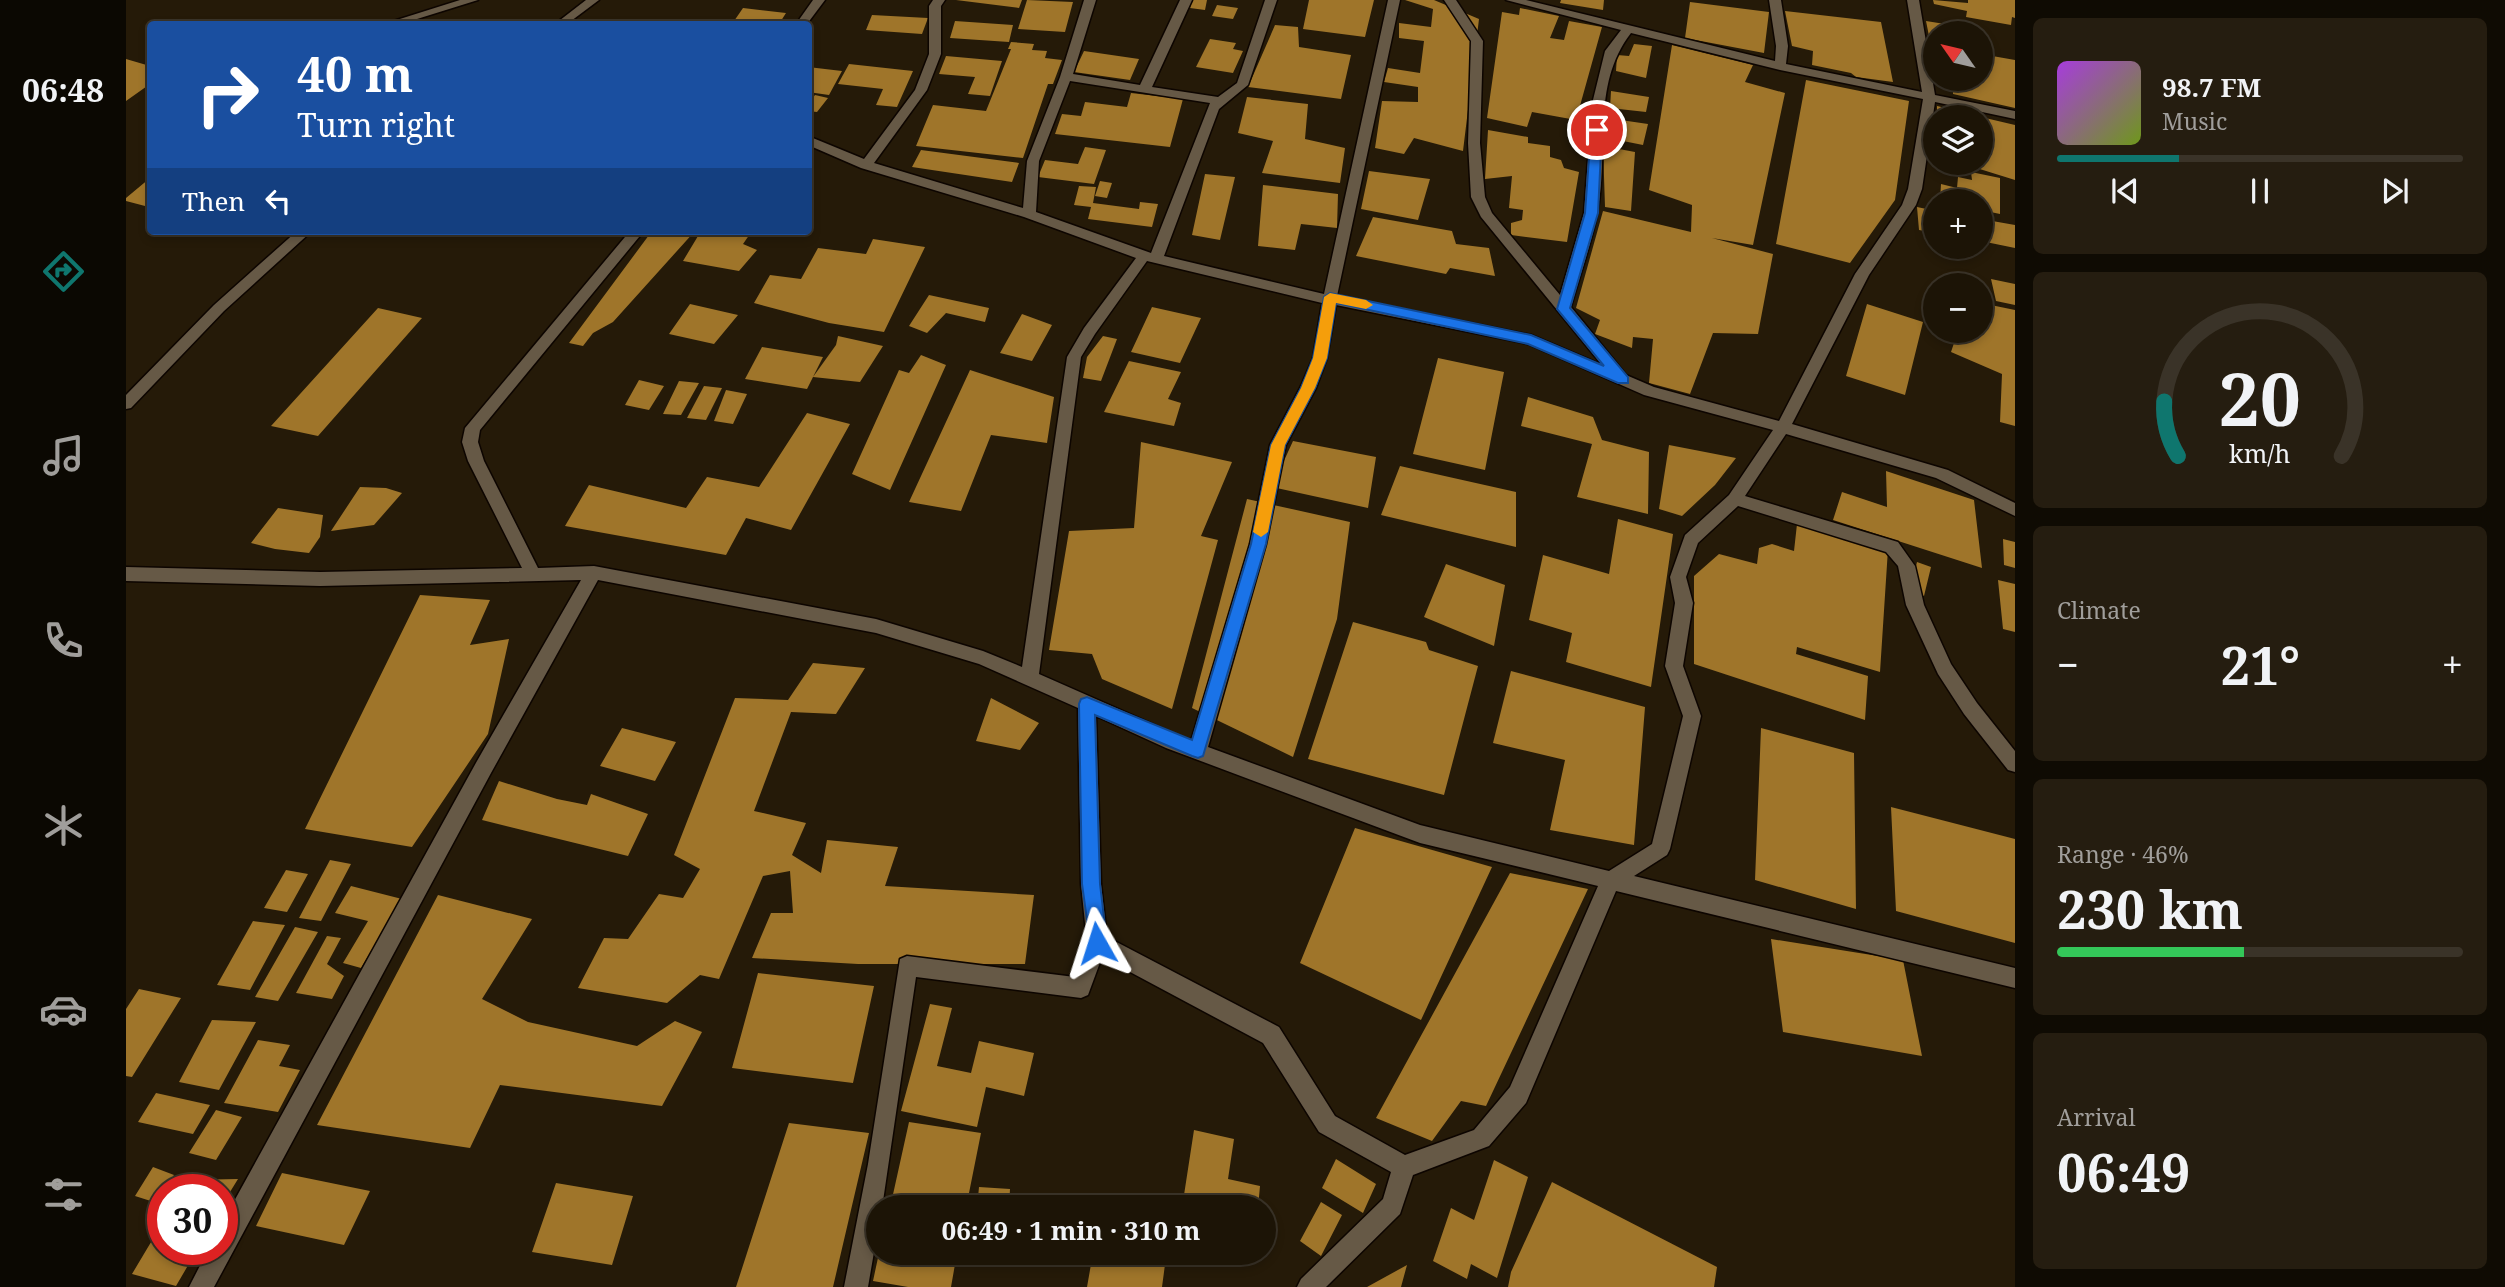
<!DOCTYPE html>
<html lang="en">
<head>
<meta charset="utf-8">
<style>
  body { margin:0; font-family:"Noto Serif",serif; background:#251d10; color:#f1f3f6; height:100vh; display:flex; flex-direction:column; font-size:26px; white-space:nowrap }
  * { box-sizing:border-box; margin:0 }
  p { font-size:23px; color:#a09e9b }
  .icon { flex:none; width:38px; height:38px; fill:none; stroke:currentColor; stroke-width:2; stroke-linecap:round; stroke-linejoin:round }
  .map { position:relative; flex:1; overflow:hidden }
  .sheet { display:flex; flex-direction:column; gap:18px; padding:18px; background:#0f0b03; width:490px }
  .sheet>* { flex:none }
  .hud { position:absolute; left:21px; top:21px; width:665px; height:214px; border-radius:7px; box-shadow:0 4px 10px #0003,0 0 0 2px #3a3328; background:#1a4fa0; color:#fff; overflow:hidden }
  .needle { width:46px; rotate:304deg }
  .controls { position:absolute; left:1797px; top:21px; display:grid; gap:14px }
  .controls a { display:grid; place-items:center; width:70px; height:70px; border-radius:50%; background:#1c1406; box-shadow:0 4px 10px #0003,0 0 0 2px #3a3328; font-size:35px }
  .speed { position:absolute; left:21px; top:1174px; display:flex; gap:14px; font-size:35px; font-weight:700; text-align:center }
  .speed>* { display:grid; place-content:center; width:91px; height:91px; border-radius:50%; background:#1c1406; box-shadow:0 4px 10px #0003,0 0 0 2px #3a3328; line-height:1 }
  .speed .limit { border:10px solid #d22; background:#fff; color:#111 }
  .pin { position:absolute; display:grid; place-items:center; width:60px; height:60px; color:#fff; margin:-30px; border:4px solid #fff; border-radius:50%; box-shadow:0 2px 7px #0007 }
  .me { position:absolute; width:77px; margin:-38px; rotate:354deg; stroke-linejoin:round; filter:drop-shadow(0 0 5px #0008) }
  .turn { display:flex; align-items:center; gap:24px; height:147px; padding:0 35px; font-size:32px }
  .turn .icon { width:91px; height:91px; stroke-width:2.5 }
  .turn b { display:block; font-size:49px; line-height:60px }
  .then { display:flex; align-items:center; height:66px; padding:0 35px; background:#0003; gap:14px; font-size:26px }
  .big { font-size:52px; font-weight:700; line-height:1.1 }
  .sheet .widget { flex:1; display:flex; flex-direction:column; justify-content:center; gap:10px; min-width:0; padding:0 24px; border-radius:10px; background:#251d10 }
  .sheet .dial { align-items:center; gap:0 }
  .dial svg { height:182px; overflow:visible; fill:none; stroke:#3a3328; stroke-width:7; stroke-linecap:round; text-anchor:middle }
  .dial text { fill:#f1f3f6; stroke:none }
  .song { display:flex; align-items:center; gap:21px }
  .cover { width:84px; height:84px; border-radius:10px; background:linear-gradient(135deg,hsl(280 70% 55%),hsl(80 70% 35%)) }
  .played { height:7px; border-radius:4px; background:linear-gradient(90deg,#0f766e 30%,#3a3328 30%) }
  .keys { display:flex; justify-content:space-around; direction:ltr }
  .heat { display:flex; justify-content:space-between; align-items:center; font-size:38px; direction:ltr }
  .charge { height:10px; border-radius:5px; background:linear-gradient(90deg,#34c759 46%,#3a3328 0) }
  .trip { position:absolute; left:740px; top:1195px; width:410px; height:70px; border-radius:35px; background:#1c1406; box-shadow:0 4px 10px #0003,0 0 0 2px #3a3328; font-weight:700; line-height:70px; text-align:center }
  main { display:flex; flex:1; min-height:0 }
  .menu { display:flex; flex-direction:column; width:126px; justify-content:space-around; align-items:center; background:#0b0802; color:#a09e9b }
  .menu .icon { width:49px; height:49px }
  .menu .current { color:#0f766e }
  .menu b { font-size:32px; color:#f1f3f6 }
  .map>svg:first-child { display:block }
  .building { fill:#9f752a }
  .lines { fill:none; stroke-linecap:round; stroke-linejoin:round }
  .minor-casing { stroke:#0d0500; stroke-width:3 }
  .minor { fill:#665946; fill-rule:evenodd }
  .route { fill:#1a73e8; stroke:#114b97; stroke-width:2 }
  .slow { fill:#f59e0b }
</style>
</head>
<body>
<main>
<nav class="menu">
<b>06:48</b>
<svg class="icon current" aria-label="directions" viewBox="0 0 24 24"><path d="M12 3l9 9-9 9-9-9zM9 14v-3h6M13 9l2 2-2 2"/></svg>
<svg class="icon" aria-label="music" viewBox="0 0 24 24"><path d="M9 18V5l10-2v13"/><circle cx="6" cy="18" r="3"/><circle cx="16" cy="16" r="3"/></svg>
<svg class="icon" aria-label="phone" viewBox="0 0 24 24"><path d="M5 4h4l2 5-3 2q2 4 5 5l2-3 5 2v4C11 20 4 13 5 4z"/></svg>
<svg class="icon" aria-label="climate" viewBox="0 0 24 24"><path d="M12 3v18M4 7l16 10M4 17L20 7"/></svg>
<svg class="icon" aria-label="car" viewBox="0 0 24 24"><path d="M5 17H2v-5l4-1 3-4h7l3 4 3 1v5h-3M9 17h6M6 11h13"/><circle cx="7" cy="17" r="2"/><circle cx="17" cy="17" r="2"/></svg>
<svg class="icon" aria-label="filters" viewBox="0 0 24 24"><path d="M4 7h16M4 17h16"/><circle cx="9" cy="7" r="2"/><circle cx="15" cy="17" r="2"/></svg>
</nav>
<div class="map">
<svg width="1889" height="1287" viewBox="0 0 1889 1287">
  <rect width="100%" height="100%" fill="#251a08"/>
  <!-- building -->
  <path class="building" d="M830,0h66l-3,8z
    M901,0l46,2 -8,30 -47,-3z
    M1066,0h15l-2,10 -15,-2z
    M1183,0h65l-9,37 -62,-8z
    M1279,0h29l45,19 -16,132 -49,-13 -10,16 -29,-6 7,-47 36,1v-15l-34,-5 4,-14 32,5 4,-32 -25,-3v-15l32,4 2,-18z
    M1435,0h43l-1,10 -43,-7z
    M1807,0l35,3v-3h47v18l-3,-1 -1,8 -45,-8 1,-6 -33,-7z
    M1564,2l79,10 -5,41 -79,-15z
    M1091,5l21,3 -5,11 -21,-3z
    M617,8l43,5 -7,11h-47z
    M1394,8l39,8 -9,22 14,2 5,-19 33,6 -26,93 -44,-8 -5,15 -40,-9 15,-106 17,3z
    M1659,11l96,11 12,60 -37,-5 -5,-4 -39,-8 1,-14 -21,-5z
    M746,15l56,3 -6,16 -56,-4z
    M829,21l58,4 -4,17 -59,-4z
    M1800,21l44,7 -1,5h-33v4l-7,-1z
    M1149,25l23,2 1,20 52,8 -10,44 -93,-12z
    M1084,39l26,4 -3,6 10,2 -10,22 -37,-6z
    M885,42l23,2 -2,6 15,1 -2,7 17,2 -9,24h-5l-25,74 -107,-12 17,-41 53,6 25,-62h-3z
    M1508,44l18,2 -6,32 -30,-7 1,-16 12,1z
    M1546,45l81,20 -8,17 40,11 -32,152 -41,-7 61,16 -15,80 -45,-1 -23,61 -41,-11 4,-44 -20,-2 -1,11 -37,-14 5,-14 -24,-12 27,-97 88,21 1,-27 -43,-15z
    M958,51l55,8 -9,21 -56,-8z
    M1855,54l34,6v48l-62,-14v-15h28z
    M820,56l56,5 -12,35 -22,-2 7,-17 -36,-3z
    M0,59l24,7v18l-24,17z
    M723,64l64,7 -16,36 -21,-2 7,-16 -45,-5z
    M682,67l34,4 -13,24 -21,-3z
    M1680,80l103,21 -14,99 -45,63 -74,-19z
    M1485,91l38,6 -3,15 -36,-4z
    M1005,93l52,6 -13,48 -115,-13 7,-20 19,2 4,-14 42,5z
    M689,95l13,3 -11,14 -9,-1v-7z
    M1121,97l61,7 -3,35 40,9 -5,35 -78,-10 11,-32 -35,-8z
    M1811,106l42,10v1h-42z
    M1855,117l34,8v55l-45,-14 -14,5 -20,-4v-4h45z
    M1481,118l41,6 -5,21 -35,-7z
    M1362,130l40,7v6l22,3v11l11,3 3,8 15,4 -12,70 -56,-7v-12l11,-3 1,-10 -14,-2 3,-32 -27,3z
    M1477,146l32,6 -4,59 -26,-4z
    M959,147l21,3 -12,34 -56,-7 7,-17 33,4z
    M795,150l98,13 -7,19 -100,-15z
    M1243,171l61,8 -12,41 -57,-11z
    M1845,172l29,6v36l-19,-4v-9h-41l1,-17 16,4 1,-11 14,3z
    M1079,174l30,3 -15,63 -28,-5z
    M24,178v23l-5,5 -19,-5v-3z
    M974,181l12,2 -5,15 -12,-2z
    M1137,185l75,9 -1,34 -36,-4 -6,26 -37,-4z
    M953,186l17,1 -3,16 46,6 1,-7 18,2 -6,23 -64,-8 3,-12 -17,-2z
    M1791,207l19,4v22l-17,-3z
    M1247,217l79,14 4,13 33,4 6,28 -45,-8 -4,6 -90,-18z
    M1855,219l34,6v23l-34,-7z
    M526,231h43l-82,91 -20,11 -10,13 -14,-3z
    M575,231h51l-9,13 14,6 -18,21 -56,-10z
    M747,239l52,8 -41,85 -55,-9 -75,-20 16,-28 31,4 17,-31 48,6z
    M1865,279l24,5v21l-19,-4z
    M803,295l60,13 -4,14 -39,-9 -19,20 -18,-7z
    M1855,303l34,7v116l-15,-4 2,-48 -51,-22 7,-21h23z
    M564,304l48,11 -24,29 -45,-10z
    M1741,304l56,18 -18,73 -59,-19z
    M1026,307l49,11 -21,45 -49,-11z
    M252,308l44,10 -104,118 -47,-10z
    M896,314l30,11 -20,36 -32,-8z
    M712,336l45,10 -23,36 -47,-5 -6,12 -62,-10 17,-32 61,10 -10,20 23,-32z
    M977,336l14,3 -16,42 -18,-3 4,-21z
    M795,355l25,10 -56,125 -38,-16 47,-104 10,3z
    M1312,358l66,14 -19,98 -72,-16z
    M1003,361l52,11 -13,27 13,4 -7,23 -70,-14z
    M844,370l84,27 -7,46 -56,-8 -30,76 -52,-9z
    M513,380l25,6 -15,24 -24,-5z
    M553,381l20,2 -18,32 -18,-1z
    M578,386l18,2 -16,32 -19,-2z
    M600,390l21,4 -14,30 -19,-3z
    M1402,397l65,20 9,23 47,12 -1,62 -71,-17 15,-53 -71,-18z
    M681,413l43,11 -59,106 -45,-12 -20,37 -161,-29 24,-41 97,23 21,-31 52,10z
    M1167,441l83,16 -8,51 -96,-21z
    M1015,442l91,20 -31,74 17,4 -46,169 -70,-30 -10,-25 -43,-4 20,-119 65,-3z
    M1543,445l67,13 -21,27 -33,31 -23,-7z
    M1274,466l116,26v55l-135,-32z
    M1760,471l88,29 8,68 -149,-48 9,-28 45,15z
    M234,487l26,1 16,5 -28,32 -43,6z
    M1121,499l103,23 -13,97 -44,138 -101,-49z
    M152,508l45,7 -3,22 -11,16 -34,-4 -24,-6z
    M1492,519l55,15 -22,153 -85,-25 6,-29 -43,-13 14,-65 66,19z
    M1671,524l91,25 -8,123 -83,-25 -1,7 72,22 -3,44 -171,-56v-88l25,-22 38,10 2,-16 13,-4 22,7z
    M1877,539l12,3v26l-11,-3z
    M1791,562l14,5 -7,29 -14,-5z
    M1320,564l59,21 -11,61 -70,-29z
    M1872,580l17,4v48l-12,-3z
    M294,595l70,5 -20,45 39,-6 -21,95 -76,113 -107,-18z
    M1227,622l73,20 3,8 49,16 -34,129 -136,-36z
    M687,663l52,5 -29,46 -45,-2 -37,99 52,12 -14,32 29,18 6,-33 71,7 -13,39 149,9 -9,69h-167l-106,-6 19,-45h22l-3,-42 -27,5 -44,103 -19,-4 -33,28 -89,-15 26,-50 24,1 31,-45 24,4 17,-29 -26,-14 61,-157 53,2z
    M1385,671l134,36 -11,138 -84,-15 15,-70 -72,-17z
    M865,698l48,25 -19,27 -44,-9z
    M496,728l54,14 -21,39 -55,-15z
    M1635,728l93,25 2,156 -101,-29z
    M373,781l58,18 30,6 4,-11 57,20 -20,42 -146,-36z
    M1765,807l124,32v104l-119,-32z
    M1229,828l137,39 -71,153 -121,-57z
    M204,860l21,4 -30,57 -22,-3z
    M160,870l22,4 -21,38 -23,-4z
    M1384,873l78,16 -102,217 -25,-5 -29,40 -56,-23z
    M225,886l51,13 -41,69 -18,-5 25,-42 -33,-8z
    M312,895l94,24 -50,80 46,23 109,24 38,-25 27,11 -40,74 -162,-21 -30,63 -153,-23z
    M127,921l32,4 -35,65 -33,-5z
    M169,927l23,5 -40,69 -23,-4z
    M201,936l14,2 -14,26 17,12 -12,23 -36,-6z
    M1645,939l132,21 19,96 -139,-24z
    M632,973l116,13 -21,97 -121,-15z
    M13,989l42,9 -49,79 -6,-1v-67z
    M804,1004l22,4 -15,58 34,7 8,-32 55,12 -10,43 -38,-9 -9,40 -76,-16z
    M86,1020l44,2 -37,68 -40,-8z
    M132,1040l32,5 -11,21 21,4 -22,42 -54,-9z
    M30,1093l54,12 -17,29 -55,-12z
    M90,1110l26,7 -26,43 -27,-7z
    M783,1122l72,11 -15,75h-76z
    M663,1123l80,10 -36,154h-97z
    M1068,1130l40,9 -6,40 32,7 -2,22h-76z
    M1210,1159l40,25 -13,29 -41,-25z
    M1368,1160l34,17 -31,101 -26,-14 -4,15 -34,-18 18,-53 23,12z
    M27,1167l21,8 -17,28 -22,-7z
    M156,1173l88,18 -26,54 -88,-19z
    M112,1179l-16,26v-15h-40l6,-10z
    M1426,1182l165,85 -3,20h-206l3,-15z
    M430,1183l77,13 -21,69 -80,-13z
    M853,1187l31,2 -1,19h-32z
    M1195,1202l21,13 -21,41 -21,-15z
    M37,1222v28h34l-21,36 -44,-12z
    M753,1253h78l-6,34h-43l-35,-6z
    M967,1253h48l25,4 -4,30h-75z
    M1281,1265l-6,22h-34z"/>
  <g class="lines">
    <!-- minor casing -->
    <g class="minor-casing">
      <path id="minor" d="M334,0h18l-77,24h-17z
        M460,0h13l-32,24h-12z
        M687,0h12l-18,24h-11z
        M807,0h12l-4,6v48l-14,36 -53,73 149,45 4,-47 33,-84 24,-77h12l-23,74 67,11 40,-85h12l-40,87 66,10 19,-14 28,-83h12l-29,85 -29,24 -55,147 160,38 64,-294h12l-63,296 194,39 71,30 -121,-148 -10,-20 -3,-54 3,-102 -27,-41h12l27,41 -3,102 5,54 7,16 68,82 24,-82 8,-109 13,-53 16,-21 -115,-30h20l249,61 1,-15 -7,-46h12l7,46 -2,18 136,28 -15,-92h12l16,95 80,16v8l-80,-17 -13,87 -6,16 -47,70 -77,149 156,46 67,33v13l-79,-38 -150,-44 -41,62 153,46 17,24 9,39 27,59 26,39 38,48v21l-7,-2 -44,-56 -26,-40 -32,-69 -8,-39 -12,-14 -148,-46 -40,37 -12,34 7,26 -10,63 18,50 -31,133 -3,6 -33,21 381,92v20l-399,-97 -90,212 -37,43 -76,29 -13,39 -74,73h-29l4,-8 82,-80 8,-27 -72,-40 -56,-89 -161,-86 -14,38 -7,3 -165,-21 -34,231h-4v21l-10,58h-24l24,-123 32,-205 7,-3 168,21 12,-34 -6,-59 -3,-176 -99,-44 -103,-31 -278,-53 -107,193 -277,514h-25l19,-37h14v-27l255,-462 104,-181 -261,6 -194,-5v-14l194,5 202,-4 -54,-107 -6,-19 3,-14 165,-197h14l-164,199 -2,12 6,19 54,107 56,-2 282,53 107,32 39,16 45,-310 17,-29 52,-70 -112,-41 -163,-49 -53,-23v-9l56,23 51,-69 14,-36v-48zM1505,33l149,37 143,29 -15,90 -6,16 -47,69 -76,147 -125,-34 -28,-12 -55,-68c8,-30 20,-61 26,-93 13,-61 -7,-128 34,-181zM944,81l140,22 -59,150 -115,-41 3,-51zM1021,261l175,42 -9,55 -13,30 -30,57 -20,99 -59,197 -152,-67 42,-317 14,-23zM1210,305l192,39 116,51 129,35 -44,65 -44,40 -15,42 5,26 -10,63 18,50 -31,128 -43,27 -189,-46 -212,-78 58,-203 20,-99 30,-57 11,-30zM970,716l70,32 254,95 178,43 -88,201 -36,43 -69,25 -70,-39 -56,-89 -172,-90 -6,-53z
        M171,231h15l-88,80 -93,97 -5,1v-14l88,-90z"/>
    </g>
    <!-- minor -->
    <use href="#minor" class="minor"/>
  </g>
  <!-- route -->
  <path class="route" d="M1471,126l5,4 -4,83 -28,95 58,69v6h-10l-90,-39 -192,-41 -9,55 -12,30 -30,57 -19,99 -63,212 -5,2 -6,-2 -97,-41 5,169 7,59 -3,6 -7,2 -6,-2 -9,-65 -3,-180 2,-5 6,-2 105,43 59,-196 20,-99 30,-57 12,-30 11,-61 6,-4 201,42 73,31 -47,-57 28,-96 6,-83z"/>
  <!-- slow -->
  <path class="slow" d="M1204,293l36,7 7,5 -7,4 -30,-6 -9,55 -12,30 -30,57 -17,87 -7,5 -8,-5 18,-87 30,-57 12,-30 11,-61z"/>
</svg>
<div class="controls">
<a><svg class="needle" viewBox="-14 -14 28 28"><path d="M0-13l5 13h-10z" fill="#e53935"/><path d="M0 13l5-13h-10z" fill="#a09e9b"/></svg></a>
<a><svg class="icon" aria-label="layers" viewBox="0 0 24 24"><path d="M12 4l9 5-9 5-9-5zM3 14l9 5 9-5"/></svg></a>
<a>+</a>
<a>−</a>
</div>
<div class="speed"><div class="limit">30</div></div>
<div class="pin" style="left:1471px;top:130px;background:#d93025"><svg class="icon" aria-label="arrive" viewBox="0 0 24 24"><path d="M6 21V4h12l-3 4 3 4H6"/></svg></div>
<svg class="me" style="left:971px;top:943px" viewBox="-20 -20 40 40"><path d="M0-17L14 15 0 8-14 15z" fill="#1a73e8" stroke="#fff" stroke-width="4"/></svg>
<div class="trip">06:49 · 1 min · 310 m</div>
<div class="hud">
<div class="turn"><svg class="icon" aria-label="right" viewBox="0 0 24 24"><path d="M7 20v-9h11M14 6l5 5-5 5"/></svg><div><b>40 m</b>Turn right</div></div>
<div class="then">Then<svg class="icon" aria-label="left" viewBox="0 0 24 24"><path d="M17 20v-9H6M10 6l-5 5 5 5"/></svg></div>
</div>
</div>
<section class="sheet">
<div class="widget">
<div class="song"><i class="cover"></i><div><b>98.7 FM</b><p>Music</p></div></div>
<div class="played"></div>
<div class="keys"><svg class="icon" aria-label="previous" viewBox="0 0 24 24"><path d="M18 5L8 12l10 7zM5 5v14"/></svg><svg class="icon" aria-label="pause" viewBox="0 0 24 24"><path d="M8 5v14M16 5v14"/></svg><svg class="icon" aria-label="next" viewBox="0 0 24 24"><path d="M6 5l10 7-10 7zM19 5v14"/></svg></div>
</div>
<div class="widget dial"><svg viewBox="0 0 100 80">
<path d="M14 69A42 42 0 1 1 86 69"/>
<path d="M14 69A42 42 0 0 1 8 45" stroke="#0f766e"/>
<text x="50" y="56" font-size="32" font-weight="700">20</text>
<text x="50" y="72" font-size="11">km/h</text>
</svg></div>
<div class="widget"><p>Climate</p>
<div class="heat"><a>−</a><b class="big">21°</b><a>+</a></div>
</div>
<div class="widget"><p>Range · 46%</p><b class="big">230 km</b><div class="charge"></div></div>
<div class="widget"><p>Arrival</p><b class="big">06:49</b></div>
</section>
</main>
</body>
</html>
